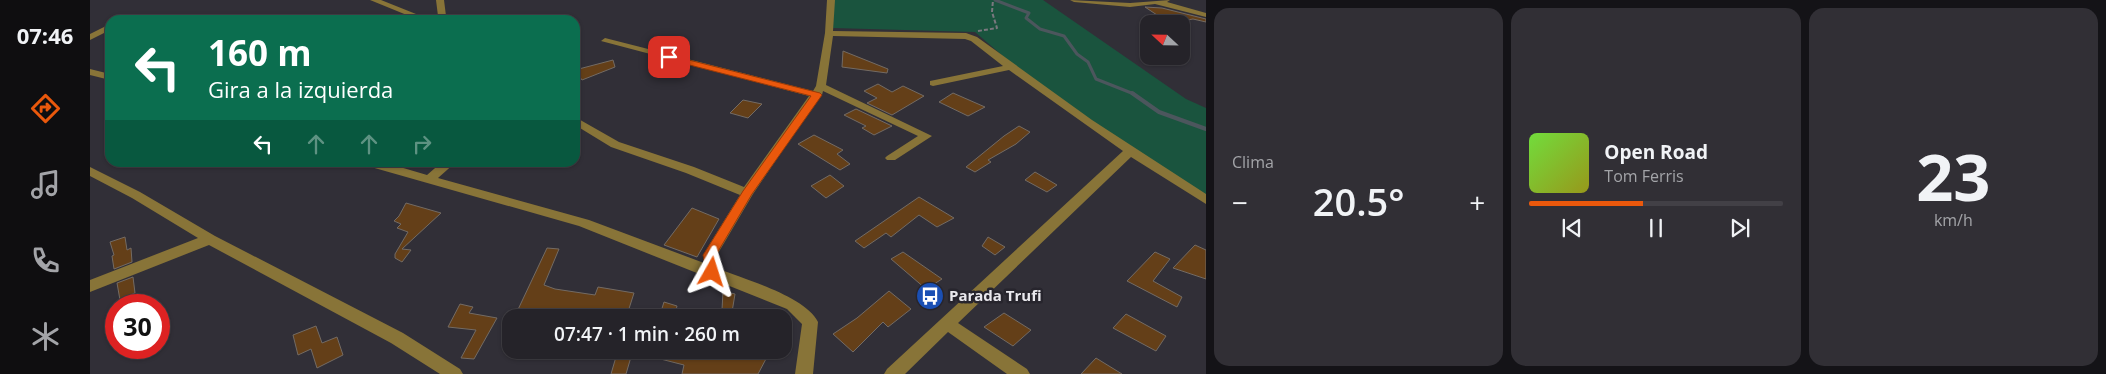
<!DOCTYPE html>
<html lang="es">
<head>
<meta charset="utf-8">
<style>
  body { margin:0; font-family:"Open Sans",sans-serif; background:#312f35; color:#f1f3f6; height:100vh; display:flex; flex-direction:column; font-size:19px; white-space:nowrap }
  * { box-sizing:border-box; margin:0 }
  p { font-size:16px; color:#a3a4a8 }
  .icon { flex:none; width:28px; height:28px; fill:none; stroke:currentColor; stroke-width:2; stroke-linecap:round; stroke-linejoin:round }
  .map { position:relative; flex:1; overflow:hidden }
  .details { display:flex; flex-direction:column; gap:8px; padding:8px; background:#141317; width:900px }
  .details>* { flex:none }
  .top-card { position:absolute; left:15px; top:15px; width:475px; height:152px; border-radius:15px; box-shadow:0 1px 4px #0004,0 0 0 1px #424046; background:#0b6e4f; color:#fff; overflow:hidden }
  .needle { width:32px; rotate:292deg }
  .controls { position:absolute; left:1050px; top:15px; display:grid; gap:10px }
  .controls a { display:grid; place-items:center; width:50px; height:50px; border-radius:10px; background:#252329; box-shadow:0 1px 4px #0004,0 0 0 1px #424046; font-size:25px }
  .speed { position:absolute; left:15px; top:294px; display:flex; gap:10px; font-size:25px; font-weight:700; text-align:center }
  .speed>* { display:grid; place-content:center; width:65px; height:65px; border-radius:50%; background:#252329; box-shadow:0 1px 4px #0004,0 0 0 1px #424046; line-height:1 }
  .speed .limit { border:8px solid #d22; background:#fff; color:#111 }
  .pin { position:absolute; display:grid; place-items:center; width:42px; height:42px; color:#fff; margin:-21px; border-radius:10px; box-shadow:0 2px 8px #0006 }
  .me { position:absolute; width:55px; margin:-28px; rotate:6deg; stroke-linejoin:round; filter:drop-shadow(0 0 4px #0008) }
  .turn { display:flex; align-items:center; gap:18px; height:105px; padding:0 20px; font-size:22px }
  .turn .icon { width:65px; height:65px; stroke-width:2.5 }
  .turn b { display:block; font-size:35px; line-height:42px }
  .lanes { display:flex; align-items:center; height:48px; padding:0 20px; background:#0003; justify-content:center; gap:25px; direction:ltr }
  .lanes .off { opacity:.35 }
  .big { font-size:38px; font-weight:600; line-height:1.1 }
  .details .card { flex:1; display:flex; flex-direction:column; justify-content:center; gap:8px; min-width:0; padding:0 18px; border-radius:15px; background:#312f35 }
  .details .dial { align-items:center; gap:0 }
  .dial b { font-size:65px; line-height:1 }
  .song { display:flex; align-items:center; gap:15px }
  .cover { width:60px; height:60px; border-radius:8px; background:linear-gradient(135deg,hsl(100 70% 55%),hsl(60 70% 35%)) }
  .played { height:5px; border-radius:2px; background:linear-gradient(90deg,#ea580c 45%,#424046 45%) }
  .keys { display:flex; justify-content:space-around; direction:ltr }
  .heat { display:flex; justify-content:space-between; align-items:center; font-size:28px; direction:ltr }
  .details .tiles { flex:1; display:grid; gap:8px; grid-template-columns:repeat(3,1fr) }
  .trip { position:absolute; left:412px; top:309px; width:290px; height:50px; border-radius:15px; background:#252329; box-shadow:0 1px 4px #0004,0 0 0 1px #424046; font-weight:600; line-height:50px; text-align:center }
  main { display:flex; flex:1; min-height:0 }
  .tab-bar { display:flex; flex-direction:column; width:90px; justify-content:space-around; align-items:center; background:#0f0e10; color:#a3a4a8 }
  .tab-bar .icon { width:35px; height:35px }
  .tab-bar .current { color:#ea580c }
  .tab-bar b { font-size:22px; color:#f1f3f6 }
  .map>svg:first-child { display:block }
  .green { fill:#1a543e }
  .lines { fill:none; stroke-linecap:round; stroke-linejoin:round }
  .stream-far1 { stroke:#4c565d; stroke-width:3 }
  .stream { stroke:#4c565d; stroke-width:4 }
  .building { fill:#643f18; stroke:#736b64 }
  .path { stroke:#7a787f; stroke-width:2; stroke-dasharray:4 2; stroke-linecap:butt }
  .minor { fill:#887438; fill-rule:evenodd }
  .route { fill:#ea580c; stroke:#983908 }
  .labels { text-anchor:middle; stroke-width:5; stroke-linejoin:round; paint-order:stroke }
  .near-poi-label { font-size:15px; font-weight:bold; fill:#e9e8ed; stroke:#27252d; text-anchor:start }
</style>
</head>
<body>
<main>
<nav class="tab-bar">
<b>07:46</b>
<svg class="icon current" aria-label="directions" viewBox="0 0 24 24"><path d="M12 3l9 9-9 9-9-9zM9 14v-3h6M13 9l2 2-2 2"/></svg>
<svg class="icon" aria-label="music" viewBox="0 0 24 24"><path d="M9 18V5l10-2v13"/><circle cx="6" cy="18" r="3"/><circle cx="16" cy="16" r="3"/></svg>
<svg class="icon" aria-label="phone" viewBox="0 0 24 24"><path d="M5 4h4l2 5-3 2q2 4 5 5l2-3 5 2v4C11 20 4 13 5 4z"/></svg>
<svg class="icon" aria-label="climate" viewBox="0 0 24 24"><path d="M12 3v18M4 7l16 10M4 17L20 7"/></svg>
</nav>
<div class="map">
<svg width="1116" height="374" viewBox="0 0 1116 374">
  <rect width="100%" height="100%" fill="#312f37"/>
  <!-- green -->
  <path class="green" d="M744,0h209l143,99 20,9v88l-173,-114 -58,-50 -142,-4z"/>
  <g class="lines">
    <!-- stream-far1 -->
    <path class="stream-far1" d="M905,0l34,13 -3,5 14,11 24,7 13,18 11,8 8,17 38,15"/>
    <!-- stream -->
    <path class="stream" d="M1042,93l27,19 47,17"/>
  </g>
  <!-- building -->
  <path class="building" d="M1055,7l17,1 44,11v3l-13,-3 -24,4z
    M753,51l45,18 -1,4 -45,-6z
    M523,60l2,7 -33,13 -7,-10z
    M788,84l14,8 11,-6 21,10 -32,19 -25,-12 10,-5 -13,-7z
    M863,93l32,14 -17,9 -29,-14z
    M653,100l19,4 -14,14 -18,-5z
    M766,109l36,17 -18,9 -12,-7 4,-2 -22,-11z
    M929,126l11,6 -14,12 -28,16 3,2 -16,10 -9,-5 38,-31z
    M724,135l29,15 -6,4 13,10 -10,6 -42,-26z
    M945,172l22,13 -10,7 -22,-12z
    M740,175l14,11 -18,12 -15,-12z
    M829,197l35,21 -17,9 -18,-12 -28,22 -5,-4 -22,15 -9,-7z
    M316,203l35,10 -39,36 9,1 -9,12 -7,-4v-4l13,-22 -11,-4 4,-4 -7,-3 5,-5z
    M602,208l27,11 -22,38 -33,-12z
    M35,237l2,13 4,-2 1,14 -18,7 -2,-13 2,-1 -4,-13z
    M898,237l17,10 -10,8 -13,-9z
    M1105,245l11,5v29l-33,-11z
    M457,248l12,1 -15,36 11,4 40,6 3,-8 36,6 -8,25h-38l-26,-7 -3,7h-45z
    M813,252l39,27 -16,10 -35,-30z
    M1065,252l15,7 -17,22 29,16 -5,10 -50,-26z
    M43,277l2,16 -15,7 -3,-17z
    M633,291l12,3 -3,18 -10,-2z
    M799,291l22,18 -23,18 -5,-5 -30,30 -20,-18 24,-16z
    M574,302l13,4 -3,12h-15z
    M370,304l13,3 -4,6 28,5 -23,41 -13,-1 15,-28 -28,-3z
    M914,313l27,17 -18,16 -29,-19z
    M1036,314l40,22 -10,15 -43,-23z
    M226,326l6,17 15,-6 6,18 -26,13 -6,-19 -13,6 -5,-20z
    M528,350h15l-7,24h-15z
    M551,350h110l16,7 -9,17h-76l2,-9 -43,-11z
    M1006,358l26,16h-41z"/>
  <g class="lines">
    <!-- path -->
    <path class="path" d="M888,31l19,-3 -5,-16 1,-12"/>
    <!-- minor -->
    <path class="minor" d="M280,0h11l50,20h-12z
      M346,0h8l2,16 -2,4h-8l2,-4z
      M737,0h8l-2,31 133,2 11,4 115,83 114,74v10l-75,-47 -173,166 69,46 3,5h-23l-59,-42 -43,42h-21l3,-5 236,-218 -114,-81 -76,16 -3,-1v-4l73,-15 -32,-25 -6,-2 -132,-3 -7,49 106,51 -37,24h-8l-2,-2 2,-2 31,-20 -95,-45 -1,4 -4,3 -65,96 -36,61 2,14c27,11 86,27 99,53l-5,52h-18l7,-50 -15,-15 -208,-83 -215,-61 -2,-3h21l44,13 15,-13h14l-18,16 151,42 115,43 -1,-8 37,-60 -54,-22 -75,-26 -36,-22v-8l44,25 75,25 50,20 65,-91 -208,-55 4,-3 208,53 3,-5 9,-53z
      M980,0l60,3 40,-3 -3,2 39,11v4l-51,-13 -25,3 -56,-5z
      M20,24v6l-20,10v-6z
      M0,69l20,5v6l-20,-5z
      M0,167l50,25 75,44 188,97 57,36 3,5h-23l-49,-31 -182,-98 -119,47v-12l108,-42 -66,-40 -42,-22z"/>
  </g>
  <!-- route -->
  <path class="route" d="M579,55l151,38 2,2 -70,99 -36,61 2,17 -2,3h-9l-4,-20 2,-3 38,-61 68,-95 -145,-37v-3z"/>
  <!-- icons -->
  <defs>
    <g id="bus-disc" transform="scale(1.4375)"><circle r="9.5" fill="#1a4fb4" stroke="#27252d"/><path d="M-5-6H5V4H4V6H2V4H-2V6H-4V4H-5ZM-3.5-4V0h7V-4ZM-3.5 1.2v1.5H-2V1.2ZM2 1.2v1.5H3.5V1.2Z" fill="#fff"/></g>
  </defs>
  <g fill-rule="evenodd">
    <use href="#bus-disc" x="840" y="296"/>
  </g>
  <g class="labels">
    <!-- near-poi labels -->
    <g class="near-poi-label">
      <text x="859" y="301">Parada Trufi</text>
    </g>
  </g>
</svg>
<div class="controls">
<a><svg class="needle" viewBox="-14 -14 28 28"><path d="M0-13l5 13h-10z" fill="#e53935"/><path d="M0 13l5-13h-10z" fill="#a3a4a8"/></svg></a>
</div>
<div class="speed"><div class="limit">30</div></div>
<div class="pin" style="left:579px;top:57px;background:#d93025"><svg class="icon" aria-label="arrive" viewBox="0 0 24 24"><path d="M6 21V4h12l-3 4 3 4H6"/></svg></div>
<svg class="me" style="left:622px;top:272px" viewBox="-20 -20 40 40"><path d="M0-17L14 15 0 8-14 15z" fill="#ea580c" stroke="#fff" stroke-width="4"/></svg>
<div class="trip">07:47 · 1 min · 260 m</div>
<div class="top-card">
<div class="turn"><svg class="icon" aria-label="left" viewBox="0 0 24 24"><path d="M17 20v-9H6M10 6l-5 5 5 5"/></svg><div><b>160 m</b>Gira a la izquierda</div></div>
<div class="lanes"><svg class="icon" aria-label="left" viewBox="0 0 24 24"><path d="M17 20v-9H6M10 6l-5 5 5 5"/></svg><svg class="icon off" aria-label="ahead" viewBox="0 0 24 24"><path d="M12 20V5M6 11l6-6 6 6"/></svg><svg class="icon off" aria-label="ahead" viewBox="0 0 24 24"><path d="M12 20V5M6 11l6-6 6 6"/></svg><svg class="icon off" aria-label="right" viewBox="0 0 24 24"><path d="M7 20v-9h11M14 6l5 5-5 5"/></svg></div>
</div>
</div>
<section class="details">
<div class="tiles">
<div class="card"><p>Clima</p>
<div class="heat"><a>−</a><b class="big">20.5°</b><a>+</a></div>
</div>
<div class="card">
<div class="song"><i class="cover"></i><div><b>Open Road</b><p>Tom Ferris</p></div></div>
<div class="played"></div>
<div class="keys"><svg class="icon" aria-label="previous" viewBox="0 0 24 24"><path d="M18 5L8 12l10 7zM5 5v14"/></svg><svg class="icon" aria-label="pause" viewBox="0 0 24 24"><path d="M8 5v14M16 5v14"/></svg><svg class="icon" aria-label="next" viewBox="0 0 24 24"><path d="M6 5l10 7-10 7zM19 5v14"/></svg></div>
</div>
<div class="card dial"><b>23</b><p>km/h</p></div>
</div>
</section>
</main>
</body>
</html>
